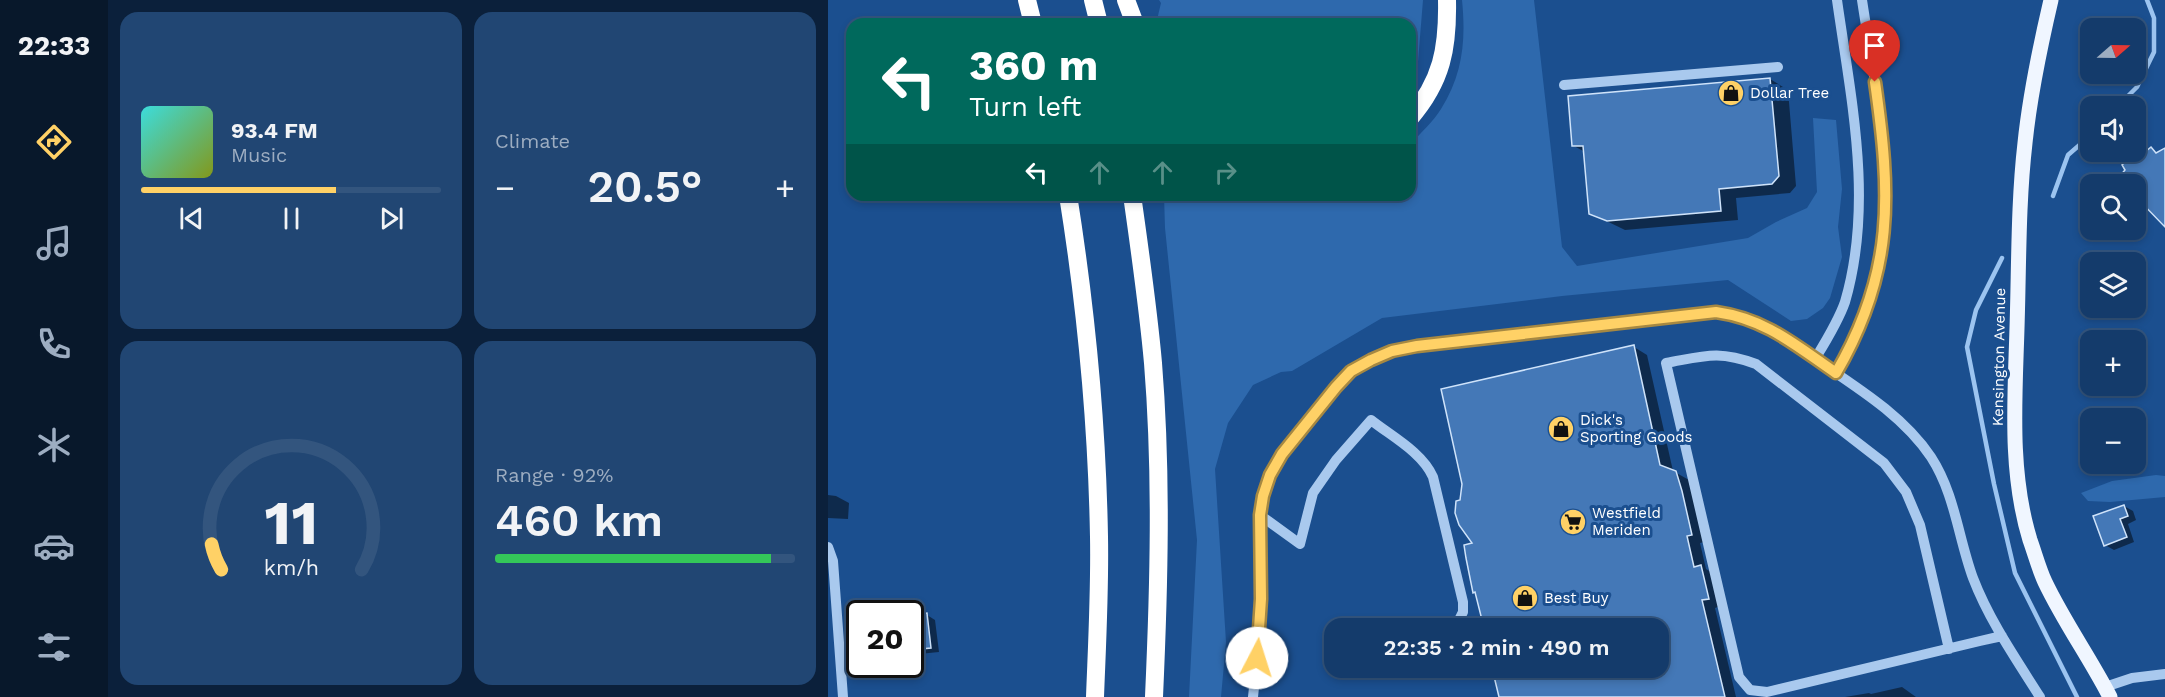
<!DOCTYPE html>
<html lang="en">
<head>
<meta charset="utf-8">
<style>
  body { margin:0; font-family:"Work Sans",sans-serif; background:#214673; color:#f1f3f6; height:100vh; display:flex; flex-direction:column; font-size:22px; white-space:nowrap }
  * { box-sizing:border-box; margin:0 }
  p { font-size:20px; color:#9dadc1 }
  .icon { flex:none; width:33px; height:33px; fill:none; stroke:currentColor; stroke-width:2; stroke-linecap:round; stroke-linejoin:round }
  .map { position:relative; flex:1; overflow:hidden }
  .side { display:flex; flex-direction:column; gap:12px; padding:12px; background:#0b203b; width:720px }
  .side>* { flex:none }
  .guide { position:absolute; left:18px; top:18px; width:570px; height:183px; border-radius:18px; box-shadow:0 3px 9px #0003,0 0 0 2px #33557e; background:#00695c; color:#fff; overflow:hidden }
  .needle { width:39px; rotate:70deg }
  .controls { position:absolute; left:1252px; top:18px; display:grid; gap:12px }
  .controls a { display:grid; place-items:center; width:66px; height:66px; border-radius:12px; background:#143b6b; box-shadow:0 3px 9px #0003,0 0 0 2px #33557e; font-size:30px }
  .speed { position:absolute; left:18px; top:600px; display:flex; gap:12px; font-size:30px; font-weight:700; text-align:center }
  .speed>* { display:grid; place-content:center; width:78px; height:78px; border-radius:50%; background:#143b6b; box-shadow:0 3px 9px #0003,0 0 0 2px #33557e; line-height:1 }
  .speed .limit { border:3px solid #111; border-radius:9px; background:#fff; color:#111 }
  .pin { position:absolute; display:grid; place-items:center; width:51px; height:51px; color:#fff; margin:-62px -26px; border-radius:50% 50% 50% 0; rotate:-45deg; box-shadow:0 0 6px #0007 }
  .pin .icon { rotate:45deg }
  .me { position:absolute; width:66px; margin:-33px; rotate:5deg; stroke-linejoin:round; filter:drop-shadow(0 0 4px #0008) }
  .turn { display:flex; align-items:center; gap:21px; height:126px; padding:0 24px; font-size:27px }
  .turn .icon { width:78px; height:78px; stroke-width:2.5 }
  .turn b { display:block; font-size:42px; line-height:51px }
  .lanes { display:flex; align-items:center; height:57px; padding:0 24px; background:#0003; justify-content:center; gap:30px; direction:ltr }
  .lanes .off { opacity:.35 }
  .big { font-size:45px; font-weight:600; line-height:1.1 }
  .side .card { flex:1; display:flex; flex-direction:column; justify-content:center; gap:9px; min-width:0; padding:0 21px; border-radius:18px; background:#214673 }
  .side .dial { align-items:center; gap:0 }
  .dial svg { height:156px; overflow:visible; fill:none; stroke:#33557e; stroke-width:7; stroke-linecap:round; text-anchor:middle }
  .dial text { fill:#f1f3f6; stroke:none }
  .song { display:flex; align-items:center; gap:18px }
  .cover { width:72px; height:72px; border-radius:9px; background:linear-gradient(135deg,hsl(180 70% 55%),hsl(70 70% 35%)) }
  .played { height:6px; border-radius:3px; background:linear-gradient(90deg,#ffd166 65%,#33557e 65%) }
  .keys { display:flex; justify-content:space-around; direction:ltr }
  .heat { display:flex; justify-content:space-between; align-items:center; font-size:33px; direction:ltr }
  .charge { height:9px; border-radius:4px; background:linear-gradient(90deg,#34c759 92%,#33557e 0) }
  .side .tiles { flex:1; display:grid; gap:12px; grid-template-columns:repeat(2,1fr) }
  .trip { position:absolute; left:496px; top:618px; width:345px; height:60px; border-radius:18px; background:#143b6b; box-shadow:0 3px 9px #0003,0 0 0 2px #33557e; font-weight:600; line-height:60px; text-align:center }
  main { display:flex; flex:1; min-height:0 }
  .menu { display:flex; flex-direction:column; width:108px; justify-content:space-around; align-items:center; background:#08182b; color:#9dadc1 }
  .menu .icon { width:42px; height:42px }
  .menu .on { color:#ffd166 }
  .menu b { font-size:27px; color:#f1f3f6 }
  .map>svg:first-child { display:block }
  .green { fill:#2e69ad }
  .shadow { fill:#0007 }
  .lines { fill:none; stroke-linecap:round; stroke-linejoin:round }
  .stream { stroke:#9cc4f0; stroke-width:4.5 }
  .building { fill:#4478b7; stroke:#cfe3fa; stroke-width:1.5 }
  .minor { stroke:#a9c9ee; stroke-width:10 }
  .major { stroke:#f0f6ff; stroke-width:15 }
  .highway { stroke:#fff; stroke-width:18 }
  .route-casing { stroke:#a68842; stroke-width:15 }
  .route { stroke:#ffd166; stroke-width:10 }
  .labels { text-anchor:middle; stroke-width:6; stroke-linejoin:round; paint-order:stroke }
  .poi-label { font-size:15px; fill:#fff; stroke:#1b4f8f; text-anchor:start }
  .street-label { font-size:15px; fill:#fff; stroke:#1b4f8f }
</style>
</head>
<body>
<main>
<nav class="menu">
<b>22:33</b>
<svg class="icon on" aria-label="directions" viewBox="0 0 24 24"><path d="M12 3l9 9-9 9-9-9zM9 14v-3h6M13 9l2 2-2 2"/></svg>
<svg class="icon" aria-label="music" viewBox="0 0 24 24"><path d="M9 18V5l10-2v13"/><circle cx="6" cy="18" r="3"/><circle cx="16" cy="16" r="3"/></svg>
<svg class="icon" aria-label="phone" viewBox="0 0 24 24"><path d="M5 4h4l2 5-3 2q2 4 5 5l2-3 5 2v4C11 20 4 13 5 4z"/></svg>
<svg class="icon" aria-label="climate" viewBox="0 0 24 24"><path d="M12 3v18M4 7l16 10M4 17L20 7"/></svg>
<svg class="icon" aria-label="car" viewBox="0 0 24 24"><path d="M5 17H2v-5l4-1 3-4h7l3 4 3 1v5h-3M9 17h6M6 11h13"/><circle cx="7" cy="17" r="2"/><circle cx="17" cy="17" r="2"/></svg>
<svg class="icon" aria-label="filters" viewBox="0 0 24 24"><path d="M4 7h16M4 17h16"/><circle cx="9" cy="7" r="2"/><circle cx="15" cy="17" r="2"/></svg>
</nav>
<section class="side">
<div class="tiles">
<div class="card">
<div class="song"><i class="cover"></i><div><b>93.4 FM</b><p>Music</p></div></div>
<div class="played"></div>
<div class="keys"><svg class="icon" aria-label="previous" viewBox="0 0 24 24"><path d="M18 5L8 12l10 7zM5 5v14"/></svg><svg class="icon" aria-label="pause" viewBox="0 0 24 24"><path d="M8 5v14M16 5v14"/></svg><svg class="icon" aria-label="next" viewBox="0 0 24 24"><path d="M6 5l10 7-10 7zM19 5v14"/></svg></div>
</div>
<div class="card"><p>Climate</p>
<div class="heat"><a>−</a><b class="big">20.5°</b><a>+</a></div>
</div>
<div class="card dial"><svg viewBox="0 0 100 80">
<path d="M14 69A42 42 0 1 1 86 69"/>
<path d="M14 69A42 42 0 0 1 9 56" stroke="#ffd166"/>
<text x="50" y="56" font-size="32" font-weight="700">11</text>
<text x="50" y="72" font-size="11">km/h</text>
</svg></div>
<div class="card"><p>Range · 92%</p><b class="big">460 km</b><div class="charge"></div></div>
</div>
</section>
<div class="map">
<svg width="1337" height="697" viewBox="0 0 1337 697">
  <rect width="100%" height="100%" fill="#1b4f8f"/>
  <!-- green -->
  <path class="green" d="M331,0h264l-6,74 -7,8v-58h-254l5,-21z
    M634,0h72l28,247 15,19 171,-28 28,-16 31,-14 10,-16 -4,-74 23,2 6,69 -4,38 4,30 -12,41 -7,10 -16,11 -16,2 -63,-41 -166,16 -180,22 -90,53 -11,1 -28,13 -25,38 -13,46 11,173 -5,55h-32l8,-157 -32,-312 -1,-33h246v-50c10,-12 23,-23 31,-36 22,-35 25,-69 21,-109z
    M1328,475l9,1v21l-55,5 -22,-1 -7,-8 31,-12z"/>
  <!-- shadow -->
  <path class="shadow" d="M942,79l18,11 8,96 -6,7 -54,5 2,22 -113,10 -35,-17 -5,-61 -11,-6z
    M806,347l13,8 26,116 16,9 15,62 -4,1 6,26 8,5 7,32 -6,2 21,89h-235l-6,-25 -19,4 -14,-8h197v-40h-174l-8,-35 -3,-1v-48l-13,-43z
    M0,495l8,1 13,7 -1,16 -20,-1z
    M1296,506l9,5 3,9 -8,4 6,18 -20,8 -9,-5z
    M99,615l8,5 4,32 -20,2 -9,-5z
    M1074,687l14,10h-71l24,-4 2,1z"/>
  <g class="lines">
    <!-- stream -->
    <path class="stream" d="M1290,106l19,-19 17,-35v-34l-7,-18
      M1225,196l15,-41 23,-20
      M1174,258l-26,52 -9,37 27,137 21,89 62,124"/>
  </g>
  <!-- building -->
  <path class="building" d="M942,78l9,98 -7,8 -53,5 2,22 -114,10 -18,-7 -6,-68h-11l-4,-50z
    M1323,147l5,6 9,-5v79l-29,-30v-13h-12l-6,-6 7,-8 -3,-5 13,-12 4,4z
    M806,345l26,120 16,6 6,20 10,44 -5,1 7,31 7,-2 8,34 -7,1 23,97h-226l-7,-29h167v-40h-175l-9,-36 -2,1 -7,-35 -2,-13 8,-2 -13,-18 -4,-12 1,-12 4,-1 2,-16 -21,-95z
    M1296,505l4,11 -8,3 7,18 -23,9 -11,-30z
    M99,613l4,35 -21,2v-35z"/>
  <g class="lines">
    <!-- minor -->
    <path class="minor" d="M736,85l214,-18
      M987,359c11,-18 23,-37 30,-57 29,-99 6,-203 -8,-302
      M1007,373c17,-29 33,-59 41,-92 22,-93 0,-188 -14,-281
      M432,515l40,29 13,-51 23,-33 35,-40c20,16 51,32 62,57l30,125v10l-8,16
      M0,547l5,14 10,136
      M1121,649l-29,-124 -14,-33 -22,-29 -128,-99c-38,-14 -51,-8 -90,-1l73,314 11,13 17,2 213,-51 22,-5
      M1277,687l27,-9 33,-4
      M425,697l7,-68v-114c2,-14 4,-28 10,-40 9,-21 26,-38 40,-56 13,-16 26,-36 43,-48 19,-14 41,-20 64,-24l298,-35c45,6 70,26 106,51 40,27 83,54 110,94 24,37 27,80 42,121 16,42 43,81 67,119"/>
    <!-- major -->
    <path class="major" d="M1223,0c-11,47 -21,94 -26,143 -7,61 -6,123 -8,185 -2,70 -8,144 13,212 5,14 9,29 15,42 19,40 45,76 65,115"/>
    <!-- highway -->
    <path class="highway" d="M199,0l6,24
      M265,0l6,24
      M298,0l9,24
      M582,118c32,-37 38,-70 37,-118
      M240,195c18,113 29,228 31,342 1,53 -2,107 -4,160
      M304,195c8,56 16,112 21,168 9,111 6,223 1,334"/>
  </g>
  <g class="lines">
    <!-- route casing -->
    <g class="route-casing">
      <path id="route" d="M429,658l4,-59 -1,-84 3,-19 7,-21 12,-21 54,-67 15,-16 20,-11 21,-9 25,-5 299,-34c50,7 79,33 120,61 59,-101 55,-179 39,-291"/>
    </g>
    <!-- route -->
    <use href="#route" class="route"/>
  </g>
  <!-- icons -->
  <defs>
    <g id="shop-disc" transform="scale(1.35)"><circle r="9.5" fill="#ffd166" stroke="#1b4f8f"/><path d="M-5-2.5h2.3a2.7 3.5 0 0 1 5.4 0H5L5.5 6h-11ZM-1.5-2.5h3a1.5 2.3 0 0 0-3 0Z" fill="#111"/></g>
    <g id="supermarket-disc" transform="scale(1.35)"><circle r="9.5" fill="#ffd166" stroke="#1b4f8f"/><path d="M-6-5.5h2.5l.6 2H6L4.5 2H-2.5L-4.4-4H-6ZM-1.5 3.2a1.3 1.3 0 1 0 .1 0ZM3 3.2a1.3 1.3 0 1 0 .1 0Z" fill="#111"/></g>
  </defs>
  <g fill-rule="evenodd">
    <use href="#shop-disc" x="903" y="93"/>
    <use href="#shop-disc" x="733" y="429"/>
    <use href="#supermarket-disc" x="745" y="522"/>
    <use href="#shop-disc" x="697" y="598"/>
  </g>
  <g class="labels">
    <!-- poi labels -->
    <g class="poi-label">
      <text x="922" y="98">Dollar Tree</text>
      <text x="752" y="425">Dick's<tspan x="752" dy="17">Sporting Goods</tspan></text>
      <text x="764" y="518">Westfield<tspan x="764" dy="17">Meriden</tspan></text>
      <text x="716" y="603">Best Buy</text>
    </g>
    <!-- street labels -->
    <g class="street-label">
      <text transform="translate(1171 357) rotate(-89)" y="5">Kensington Avenue</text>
    </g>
  </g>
</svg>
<div class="controls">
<a><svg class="needle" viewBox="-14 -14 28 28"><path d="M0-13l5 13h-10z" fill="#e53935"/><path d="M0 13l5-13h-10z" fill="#9dadc1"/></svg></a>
<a><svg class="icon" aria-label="sound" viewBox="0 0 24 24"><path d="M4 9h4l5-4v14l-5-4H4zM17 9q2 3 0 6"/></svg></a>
<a><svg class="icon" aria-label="search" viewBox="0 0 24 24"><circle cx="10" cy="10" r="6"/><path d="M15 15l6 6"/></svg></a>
<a><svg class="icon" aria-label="layers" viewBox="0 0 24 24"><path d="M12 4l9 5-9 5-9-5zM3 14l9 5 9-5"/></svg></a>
<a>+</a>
<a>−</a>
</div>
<div class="speed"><div class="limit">20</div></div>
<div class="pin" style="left:1047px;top:82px;background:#d93025"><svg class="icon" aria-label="arrive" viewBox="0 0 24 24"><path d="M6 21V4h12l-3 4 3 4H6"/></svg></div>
<svg class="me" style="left:429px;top:658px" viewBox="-20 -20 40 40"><circle r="19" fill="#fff"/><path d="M0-13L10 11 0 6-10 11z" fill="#ffd166"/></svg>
<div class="trip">22:35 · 2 min · 490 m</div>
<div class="guide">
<div class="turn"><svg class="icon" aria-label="left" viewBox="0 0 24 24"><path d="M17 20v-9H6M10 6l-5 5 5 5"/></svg><div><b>360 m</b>Turn left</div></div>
<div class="lanes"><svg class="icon" aria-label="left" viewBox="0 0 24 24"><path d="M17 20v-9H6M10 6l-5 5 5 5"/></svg><svg class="icon off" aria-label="ahead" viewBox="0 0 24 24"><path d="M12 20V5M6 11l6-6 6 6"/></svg><svg class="icon off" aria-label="ahead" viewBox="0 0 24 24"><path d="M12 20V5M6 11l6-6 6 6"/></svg><svg class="icon off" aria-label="right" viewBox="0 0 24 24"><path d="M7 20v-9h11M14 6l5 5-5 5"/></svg></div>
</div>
</div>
</main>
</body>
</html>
